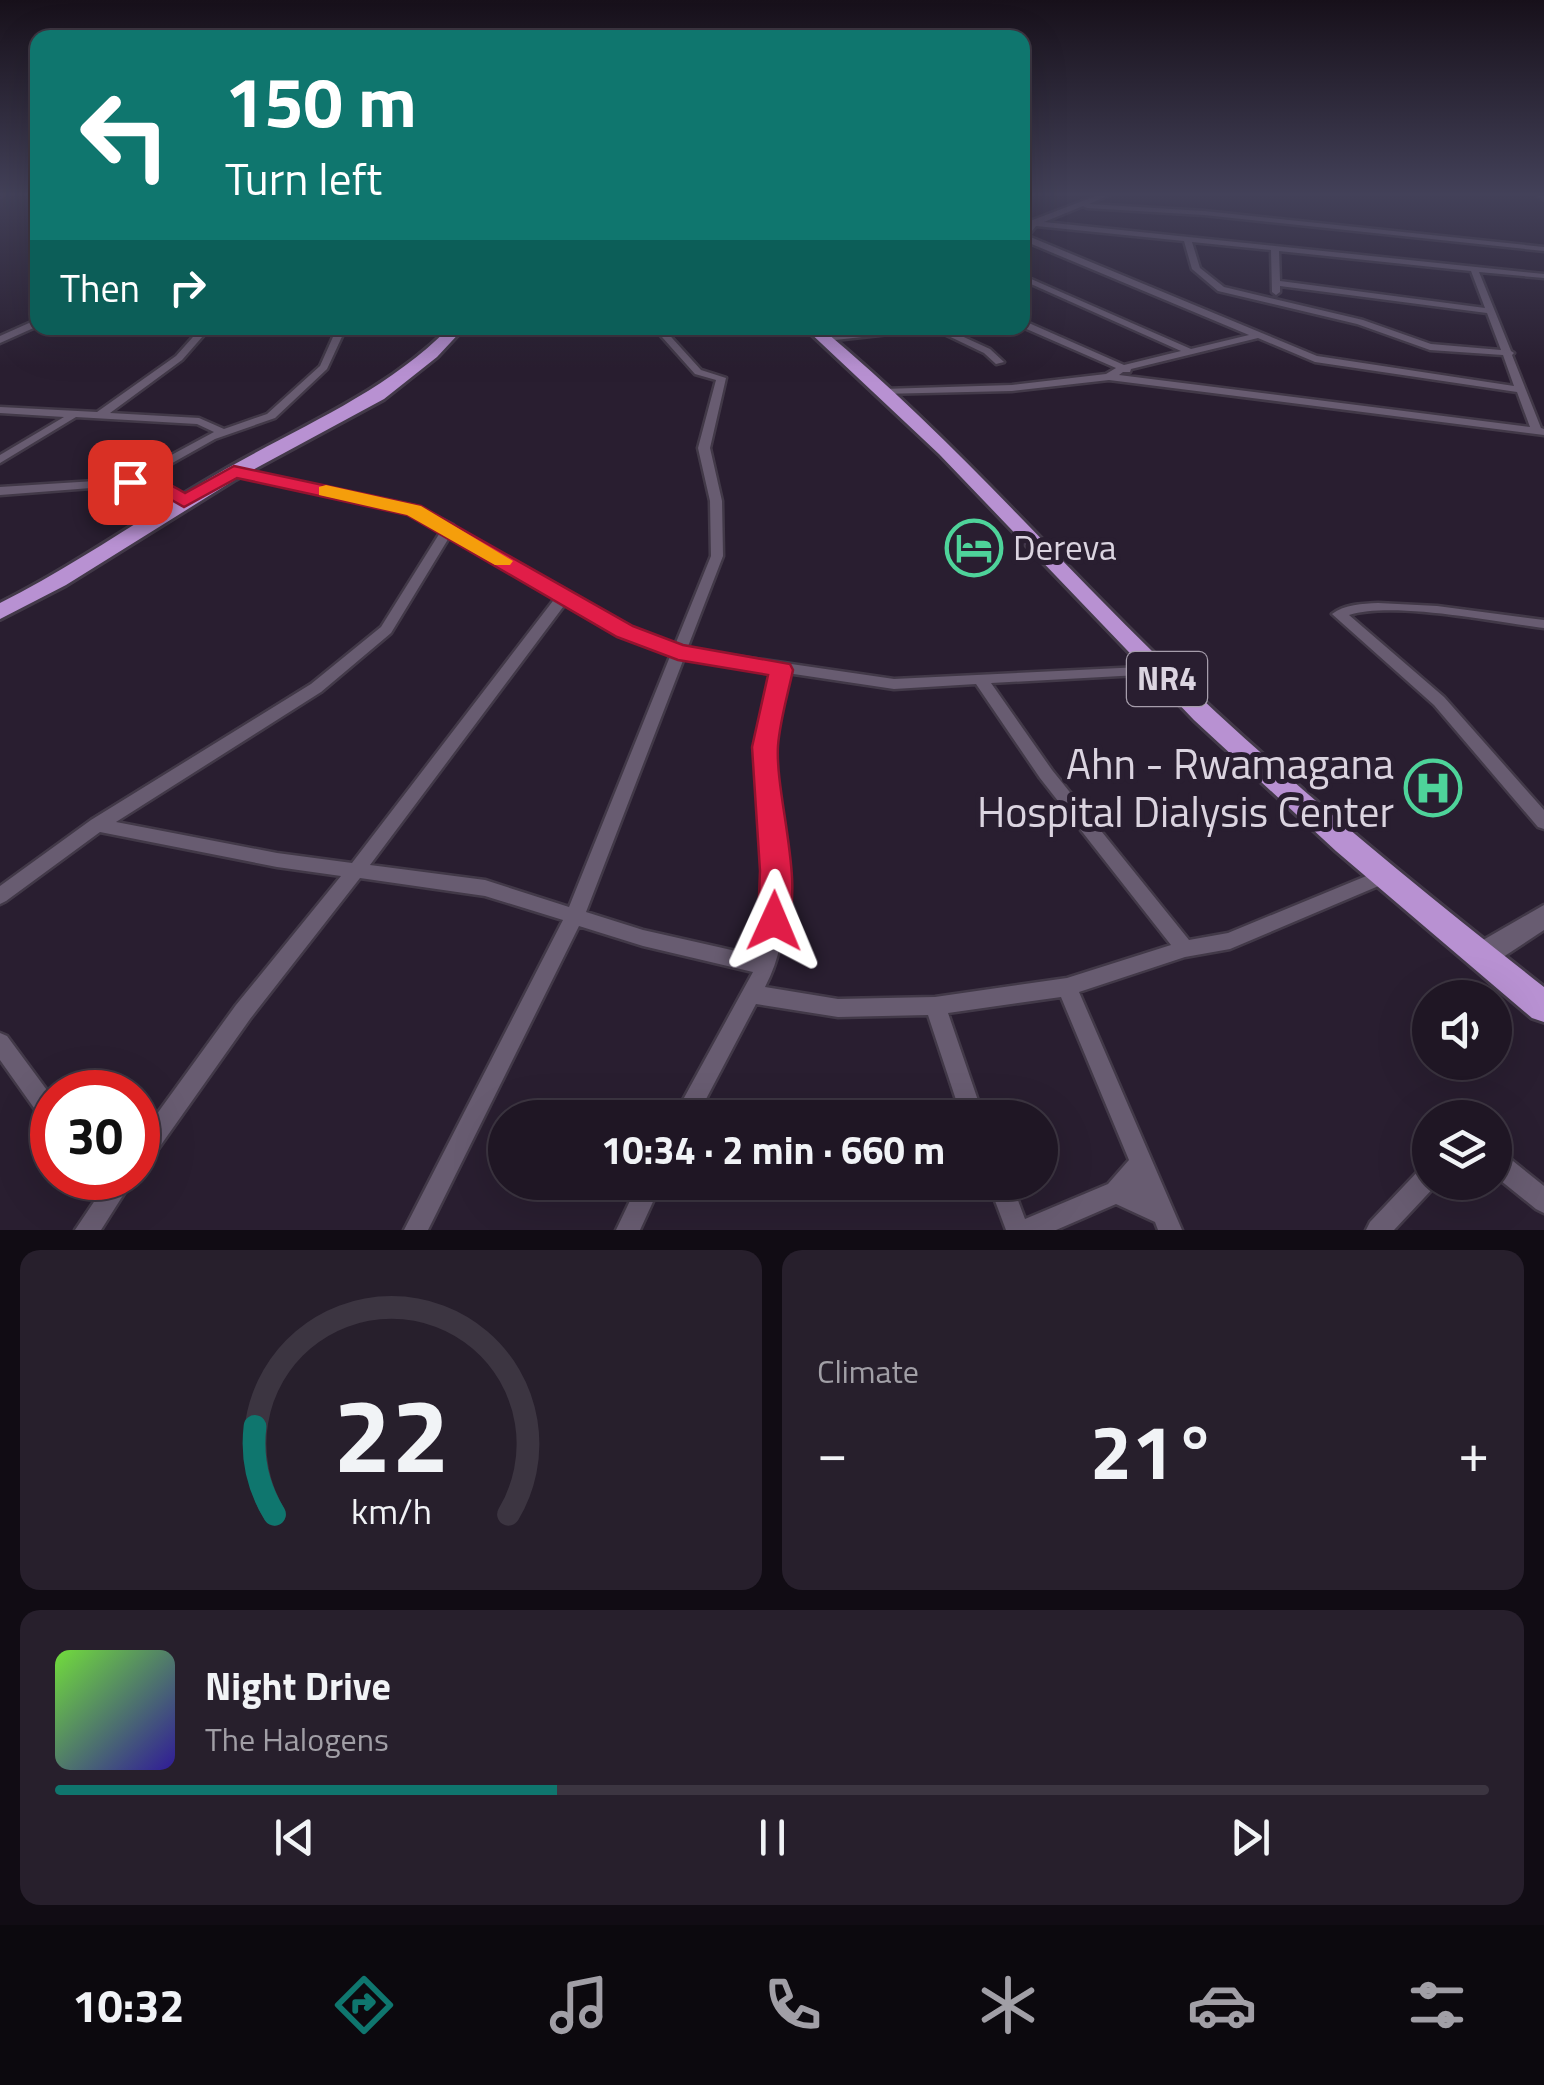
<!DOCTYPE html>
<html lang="en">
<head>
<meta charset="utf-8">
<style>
  body { margin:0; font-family:"Titillium Web",sans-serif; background:#271f2c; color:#f1f3f6; height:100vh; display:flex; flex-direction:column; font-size:38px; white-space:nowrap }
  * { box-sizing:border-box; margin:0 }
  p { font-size:32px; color:#a19fa6 }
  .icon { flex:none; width:55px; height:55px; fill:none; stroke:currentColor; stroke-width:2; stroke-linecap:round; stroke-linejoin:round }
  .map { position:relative; height:1230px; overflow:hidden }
  .side { display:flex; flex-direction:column; gap:20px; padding:20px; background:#110c14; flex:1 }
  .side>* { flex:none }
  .top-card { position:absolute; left:30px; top:30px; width:1000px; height:305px; border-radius:20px; box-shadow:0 10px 40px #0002,0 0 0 2px #3c3541; background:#0f766e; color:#fff; overflow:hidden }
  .controls { position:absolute; left:1412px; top:980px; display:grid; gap:20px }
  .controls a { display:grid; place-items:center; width:100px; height:100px; border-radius:50%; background:#1f1624; box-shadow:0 10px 40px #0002,0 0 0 2px #3c3541; font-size:50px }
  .speed { position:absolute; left:30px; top:1070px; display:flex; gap:20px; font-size:50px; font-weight:700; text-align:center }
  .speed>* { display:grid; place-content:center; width:130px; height:130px; border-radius:50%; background:#1f1624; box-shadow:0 10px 40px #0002,0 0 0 2px #3c3541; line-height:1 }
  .speed .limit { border:15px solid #d22; background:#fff; color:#111 }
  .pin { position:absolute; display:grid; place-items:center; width:85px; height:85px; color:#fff; margin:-42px; border-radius:20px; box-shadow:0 5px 15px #0006 }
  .me { position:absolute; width:110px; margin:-55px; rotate:1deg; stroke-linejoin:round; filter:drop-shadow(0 0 8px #0008) }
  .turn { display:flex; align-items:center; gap:35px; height:210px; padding:0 30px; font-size:45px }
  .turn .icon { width:130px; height:130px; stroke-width:2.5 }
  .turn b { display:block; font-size:70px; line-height:85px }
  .then { display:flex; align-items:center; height:95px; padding:0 30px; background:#0003; gap:20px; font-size:38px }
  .big { font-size:75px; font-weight:700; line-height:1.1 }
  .side .card { flex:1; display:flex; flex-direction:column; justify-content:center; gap:15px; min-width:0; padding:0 35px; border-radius:20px; background:#271f2c }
  .side .dial { align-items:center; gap:0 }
  .dial svg { height:260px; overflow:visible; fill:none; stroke:#3c3541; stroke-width:7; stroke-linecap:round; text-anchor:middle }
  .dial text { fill:#f1f3f6; stroke:none }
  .song { display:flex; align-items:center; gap:30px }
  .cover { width:120px; height:120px; border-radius:15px; background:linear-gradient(135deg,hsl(100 70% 55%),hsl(250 70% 35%)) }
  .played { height:10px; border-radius:5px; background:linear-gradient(90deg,#0f766e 35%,#3c3541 35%) }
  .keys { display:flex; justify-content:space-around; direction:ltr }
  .heat { display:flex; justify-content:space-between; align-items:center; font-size:55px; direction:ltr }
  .side .tiles { flex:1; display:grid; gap:20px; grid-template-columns:1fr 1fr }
  .card:last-child { grid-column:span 2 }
  .trip { position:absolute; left:488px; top:1100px; width:570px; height:100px; border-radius:50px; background:#1f1624; box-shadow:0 10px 40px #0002,0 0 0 2px #3c3541; font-weight:700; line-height:100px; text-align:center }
  .dock { display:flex; height:160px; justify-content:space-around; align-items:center; background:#0c090e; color:#a19fa6 }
  .dock .icon { width:70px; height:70px }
  .dock .active { color:#0f766e }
  .dock b { font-size:45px; color:#f1f3f6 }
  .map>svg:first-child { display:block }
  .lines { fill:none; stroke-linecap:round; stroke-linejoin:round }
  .stream { stroke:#472759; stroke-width:2.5 }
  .minor-casing { stroke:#423948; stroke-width:5 }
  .tertiary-casing { stroke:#423948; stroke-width:4 }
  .secondary-casing { stroke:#423948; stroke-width:5 }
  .trunk-casing { stroke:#423948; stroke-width:6 }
  .minor { fill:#685c71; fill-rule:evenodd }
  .tertiary { fill:#685c71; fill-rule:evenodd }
  .secondary { fill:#685c71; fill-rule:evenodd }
  .trunk { fill:#b891d2; fill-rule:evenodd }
  .route { fill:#e11d48; stroke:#92132f; stroke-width:2.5 }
  .slow { fill:#f59e0b }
  .labels { text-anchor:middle; stroke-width:10; stroke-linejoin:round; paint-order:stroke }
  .shield { fill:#291e30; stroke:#a69dab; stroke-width:2.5 }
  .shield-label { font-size:32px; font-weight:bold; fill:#dbd4e0 }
  .poi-label { font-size:35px; fill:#dbd4e0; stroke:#291e30; text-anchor:start }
  .near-poi-label { font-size:42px; fill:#dbd4e0; stroke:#291e30; text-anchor:end }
</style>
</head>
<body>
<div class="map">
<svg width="1544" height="1230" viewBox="0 0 1544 1230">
  <rect width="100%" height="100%" fill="#291e30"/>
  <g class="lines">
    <!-- stream -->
    <path class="stream" d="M0,198l8,-4"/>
    <!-- minor casing -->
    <g class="minor-casing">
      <path id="minor" d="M1101,194h10l-22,10 115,7 340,36v4l-340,-36 -117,-7 -4,-2 -39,16 500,52v4l-65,-6 32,79 3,2 -2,2 29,73 3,1v6l-435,-55 -97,11 -133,3 -1,-2 5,-3 129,-4 94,-11 10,-6 -94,-41v-7l102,45 57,-14 -159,-71v-5l169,74 58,-14 -227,-95v-7l8,-12zM1036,226l148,15 8,28 26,22 139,33 73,26 73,5 11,31 -197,-30 -289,-120zM1192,242l79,8 1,42 4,3 4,-3v-6l207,27 14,37 -70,-6 -68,-24 -139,-33 -24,-19zM1279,251l192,20 14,37 -205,-27zM1258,338l57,24 202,30 13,35 -411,-52 4,-3h7l1,-3z
        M38,319v7l-38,17v-7z
        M201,328h9l-28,32 -72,53 89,5 25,11 43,-15 53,-48 17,-38h9l-19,41 -52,49 -60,21 -73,41 21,3 25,16 2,3 -2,3h-8l-24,-17 -26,-3 -130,10v-8l127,-8 87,-47 -17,-8 -121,-7 -76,46v-8l64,-38 -64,-4v-6l97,5 79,-56z
        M654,328h9l38,42 25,8 -16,70 12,53 1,55 -36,93 207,30 268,-13 2,3 -7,5 -166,9 61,87 137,170 39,-7 148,-61 6,-2 6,2 3,5 -3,5 -158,67 -45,8 -106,35 103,238h-24l-3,-8 -39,-18 -60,26h-50l-18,-48h23l14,37 83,-35 21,-24 -68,-163 -113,16 36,105h-22l-34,-103 -90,2 -82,-13 -60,114h-23l80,-146 -110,-26 -64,-20 -151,304h-24l159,-310 -78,-24 -125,-18 -110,141 -104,147 -8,3v-29l98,-135 105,-129 -64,-9 -177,-35 -94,69 -6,3v-18l91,-66 220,-136 70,-57 60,-96 -31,-18 -176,-38 -6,-3 6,-3 184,38 35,18 2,3 175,100 45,17 36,-89 -1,-55 -12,-53 18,-68 -21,-6zM450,536l106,61 -204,266 -75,-10 -161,-31 205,-130 70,-59zM566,603l54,31 51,20 -102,253 -84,-27 -115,-15zM684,658l89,13 -16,76 9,124 -1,50 -7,35 -115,-26 -57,-18zM787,673l107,16 82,-5 64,94 131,167 -104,33 -132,19 -97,2 -73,-12c39,-73 8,-159 8,-237 0,-25 10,-53 14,-77z
        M907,328h37l46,21 14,13 -8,2 -12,-11 -50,-24 -108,12 -5,-3 5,-3z
        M1378,603l59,3 107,14v8c-49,-6 -150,-27 -195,-13l95,82 100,113v19l-6,-2 -104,-122 -102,-91c13,-10 30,-10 46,-11z
        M0,1033l7,3 45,61v28l-8,-3 -44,-62z
        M1495,1150l8,3 41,33v27l-8,-4 -41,-33z
        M1430,1164v18l8,1 -44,47h-28l4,-8 52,-55z
        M110,1178h24l-33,52h-26z
        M639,1182h23l-22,48h-24z"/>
    </g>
    <!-- tertiary casing -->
    <g class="tertiary-casing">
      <path id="tertiary" d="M1535,194h9v6z"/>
    </g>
    <!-- secondary casing -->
    <g class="secondary-casing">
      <path id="secondary" d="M1544,905v25l-53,35 -10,3 -10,-3 -4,-9 4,-9z"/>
    </g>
    <!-- trunk casing -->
    <g class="trunk-casing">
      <path id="trunk" d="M449,328h15l-27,29 -53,42 -148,80 -170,106 -66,34v-16c78,-39 148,-90 224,-133 79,-45 160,-77 225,-142z
        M805,328h16c123,102 227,222 342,334 120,116 250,222 381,325v35l-12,-4 -196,-167 -142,-131 -255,-266z"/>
    </g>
    <!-- minor -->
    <use href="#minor" class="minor"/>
    <!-- tertiary -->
    <use href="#tertiary" class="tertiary"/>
    <!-- secondary -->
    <use href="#secondary" class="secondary"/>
    <!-- trunk -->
    <use href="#trunk" class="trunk"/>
  </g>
  <!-- sky -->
  <linearGradient id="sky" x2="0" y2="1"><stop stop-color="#17101a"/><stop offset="0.53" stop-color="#434159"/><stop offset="1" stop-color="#434159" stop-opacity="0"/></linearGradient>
  <rect width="1544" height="367" fill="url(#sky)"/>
  <!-- route -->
  <path class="route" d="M234,466l187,40 212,120 50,19 107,19 3,6c-5,24 -13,50 -15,76 -3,49 28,141 7,184l-11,4 -11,-4 -5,-9 2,-50 -8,-124 16,-72 -90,-15 -61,-23 -210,-122 -170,-37 -53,29 -30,-17 -33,-8c18,-14 46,0 64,11z"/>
  <!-- slow -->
  <path class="slow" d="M326,485l95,21 92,55 -3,4h-15l-88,-50 -88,-20v-8z"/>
  <!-- icons -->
  <defs>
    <g id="hotel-ring" transform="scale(2.875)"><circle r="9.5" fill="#291e30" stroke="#4ed39a" stroke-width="1.5"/><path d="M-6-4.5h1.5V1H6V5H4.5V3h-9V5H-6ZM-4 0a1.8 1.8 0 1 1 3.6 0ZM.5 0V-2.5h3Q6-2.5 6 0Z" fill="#4ed39a"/></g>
    <g id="hospital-ring" transform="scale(2.875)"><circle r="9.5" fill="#291e30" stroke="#4ed39a" stroke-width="1.5"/><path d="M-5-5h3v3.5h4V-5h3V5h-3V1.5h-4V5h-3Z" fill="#4ed39a"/></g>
  </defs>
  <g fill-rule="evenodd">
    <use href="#hotel-ring" x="974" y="548"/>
    <use href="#hospital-ring" x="1433" y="788"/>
  </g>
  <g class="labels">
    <!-- shield labels -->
    <rect class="shield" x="1127" y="652" width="80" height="54" rx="8"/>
    <g class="shield-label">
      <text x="1167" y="690">NR4</text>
    </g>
    <!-- poi labels -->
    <g class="poi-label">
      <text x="1013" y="560">Dereva</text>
    </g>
    <!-- near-poi labels -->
    <g class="near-poi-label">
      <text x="1394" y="779">Ahn - Rwamagana<tspan x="1394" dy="48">Hospital Dialysis Center</tspan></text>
    </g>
  </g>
</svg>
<div class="controls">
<a><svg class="icon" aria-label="sound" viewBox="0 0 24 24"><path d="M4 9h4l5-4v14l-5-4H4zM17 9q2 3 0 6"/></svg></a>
<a><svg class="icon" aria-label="layers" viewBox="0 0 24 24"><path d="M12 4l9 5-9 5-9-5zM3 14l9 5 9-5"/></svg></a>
</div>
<div class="speed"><div class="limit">30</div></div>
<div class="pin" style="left:130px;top:482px;background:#d93025"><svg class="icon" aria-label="arrive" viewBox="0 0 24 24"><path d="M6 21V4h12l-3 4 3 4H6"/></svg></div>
<svg class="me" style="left:774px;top:921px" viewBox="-20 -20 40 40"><path d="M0-17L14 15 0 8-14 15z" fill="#e11d48" stroke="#fff" stroke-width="4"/></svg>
<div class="trip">10:34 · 2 min · 660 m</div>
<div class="top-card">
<div class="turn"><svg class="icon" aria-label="left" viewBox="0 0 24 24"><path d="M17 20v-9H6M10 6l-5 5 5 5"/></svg><div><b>150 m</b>Turn left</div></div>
<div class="then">Then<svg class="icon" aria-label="right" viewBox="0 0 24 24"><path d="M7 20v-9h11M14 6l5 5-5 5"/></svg></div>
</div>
</div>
<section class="side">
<div class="tiles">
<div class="card dial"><svg viewBox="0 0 100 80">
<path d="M14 69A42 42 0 1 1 86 69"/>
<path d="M14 69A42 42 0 0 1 8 42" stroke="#0f766e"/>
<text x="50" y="56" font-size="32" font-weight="700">22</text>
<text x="50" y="72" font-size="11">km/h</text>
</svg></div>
<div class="card"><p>Climate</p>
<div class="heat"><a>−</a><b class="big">21°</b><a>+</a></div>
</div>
<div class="card">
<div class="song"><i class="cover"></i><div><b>Night Drive</b><p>The Halogens</p></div></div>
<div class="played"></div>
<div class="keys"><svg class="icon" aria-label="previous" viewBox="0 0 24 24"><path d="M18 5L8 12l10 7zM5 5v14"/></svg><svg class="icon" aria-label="pause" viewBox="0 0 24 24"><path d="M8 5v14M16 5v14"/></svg><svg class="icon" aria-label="next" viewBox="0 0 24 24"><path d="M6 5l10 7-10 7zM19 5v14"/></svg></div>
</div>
</div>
</section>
<nav class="dock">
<b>10:32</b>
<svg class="icon active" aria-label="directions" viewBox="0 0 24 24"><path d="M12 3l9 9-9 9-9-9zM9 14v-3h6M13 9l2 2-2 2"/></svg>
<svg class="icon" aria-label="music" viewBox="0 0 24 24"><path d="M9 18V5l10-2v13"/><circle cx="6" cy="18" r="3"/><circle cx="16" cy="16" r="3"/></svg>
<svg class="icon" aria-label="phone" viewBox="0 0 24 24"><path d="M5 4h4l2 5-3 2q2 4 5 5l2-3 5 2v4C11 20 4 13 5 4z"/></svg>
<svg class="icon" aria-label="climate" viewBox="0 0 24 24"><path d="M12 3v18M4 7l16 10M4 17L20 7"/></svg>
<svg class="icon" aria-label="car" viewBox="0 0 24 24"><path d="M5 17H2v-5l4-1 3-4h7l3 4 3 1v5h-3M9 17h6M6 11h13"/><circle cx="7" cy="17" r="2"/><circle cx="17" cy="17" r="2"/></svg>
<svg class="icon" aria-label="filters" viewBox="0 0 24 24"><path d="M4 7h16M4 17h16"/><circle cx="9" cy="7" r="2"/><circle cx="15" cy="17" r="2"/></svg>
</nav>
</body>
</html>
